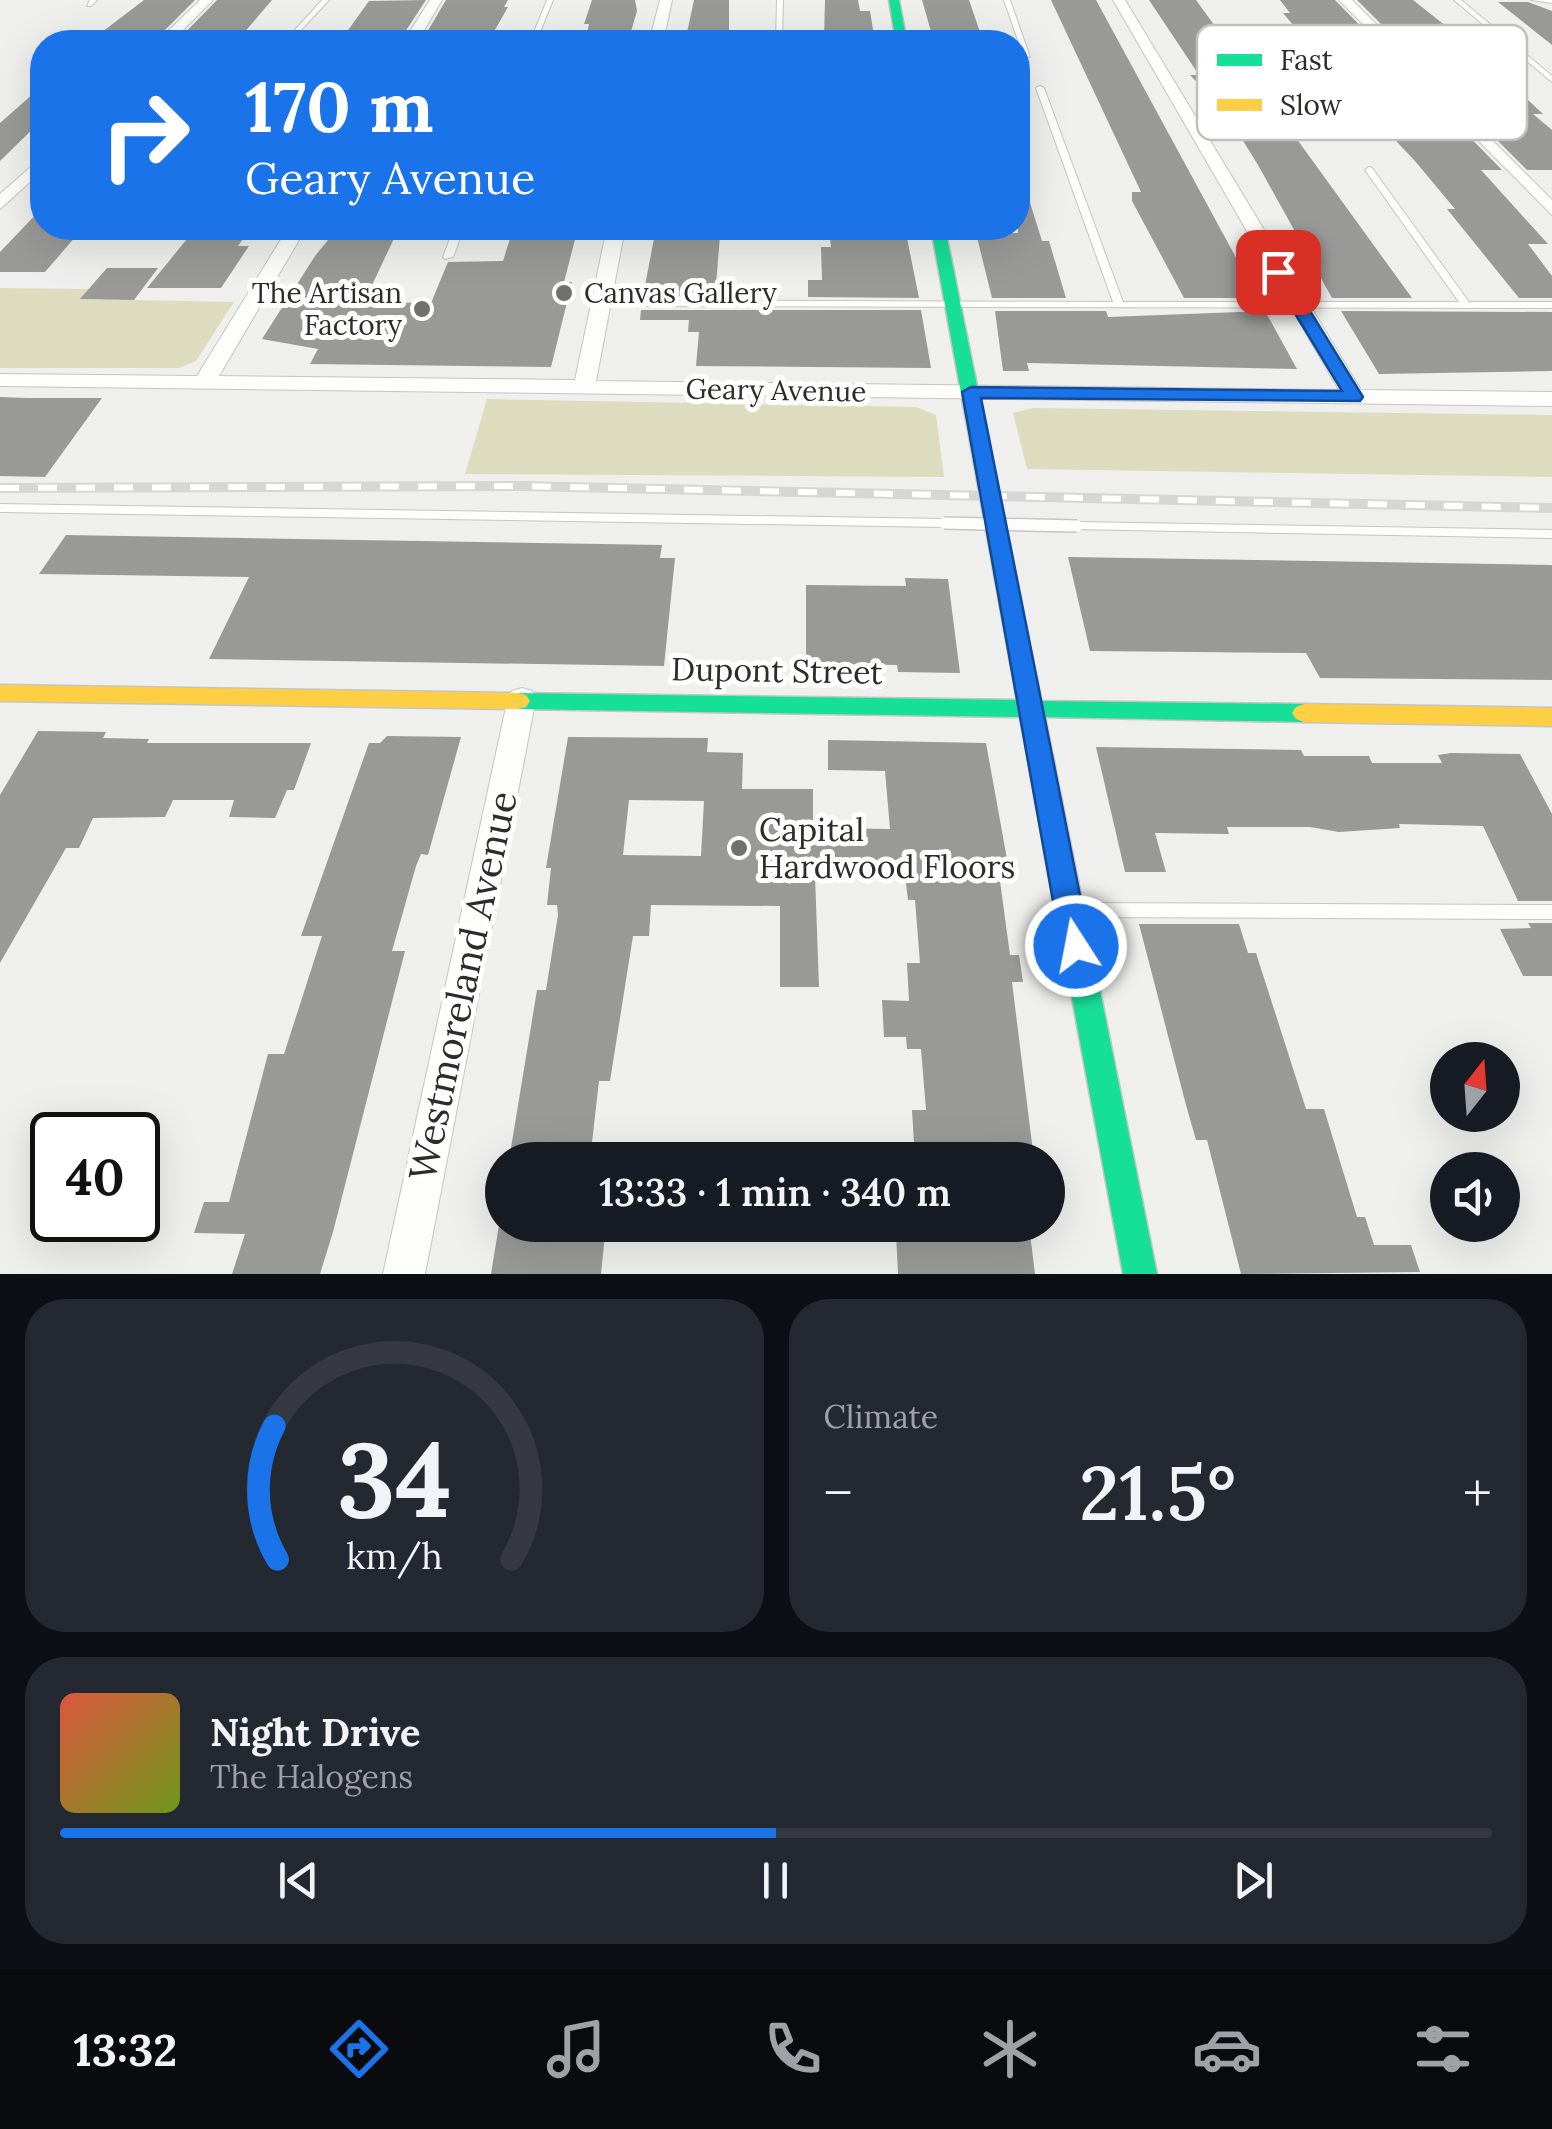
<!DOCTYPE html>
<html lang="en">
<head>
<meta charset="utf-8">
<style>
  body { margin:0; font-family:Lora,serif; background:#242831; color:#f1f3f6; height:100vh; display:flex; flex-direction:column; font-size:38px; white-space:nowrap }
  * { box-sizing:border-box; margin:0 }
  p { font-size:32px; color:#9ea1a6 }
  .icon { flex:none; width:55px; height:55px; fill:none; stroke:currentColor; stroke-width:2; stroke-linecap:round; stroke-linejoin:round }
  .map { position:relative; height:1274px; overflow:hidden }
  .sheet { display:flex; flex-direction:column; gap:25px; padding:25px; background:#0d0f14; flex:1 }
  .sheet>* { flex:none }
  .banner { position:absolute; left:30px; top:30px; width:1000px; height:210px; border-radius:40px; box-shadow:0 10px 40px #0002; background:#1a73e8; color:#fff; overflow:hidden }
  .needle { width:65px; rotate:17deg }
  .buttons { position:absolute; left:1430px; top:1042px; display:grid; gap:20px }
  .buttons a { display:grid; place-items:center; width:90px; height:90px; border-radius:50%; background:#171b24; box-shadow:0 10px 40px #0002; font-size:50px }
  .speed { position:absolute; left:30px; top:1112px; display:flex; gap:20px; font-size:50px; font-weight:700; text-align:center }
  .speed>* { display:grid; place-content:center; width:130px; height:130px; border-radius:50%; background:#171b24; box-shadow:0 10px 40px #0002; line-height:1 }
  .speed .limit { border:5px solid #111; border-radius:15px; background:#fff; color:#111 }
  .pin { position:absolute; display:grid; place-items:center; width:85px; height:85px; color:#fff; margin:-42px; border-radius:20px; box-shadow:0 5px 15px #0006 }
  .me { position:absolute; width:110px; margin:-55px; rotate:349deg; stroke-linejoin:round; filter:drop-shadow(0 0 8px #0008) }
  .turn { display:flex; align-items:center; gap:35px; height:210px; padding:0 50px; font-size:45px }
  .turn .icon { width:130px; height:130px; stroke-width:2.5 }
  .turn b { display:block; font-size:70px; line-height:85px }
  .big { font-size:75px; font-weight:600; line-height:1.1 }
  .sheet .card { flex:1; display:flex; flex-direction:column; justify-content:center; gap:15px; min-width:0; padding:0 35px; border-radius:40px; background:#242831 }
  .sheet .dial { align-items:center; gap:0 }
  .dial svg { height:260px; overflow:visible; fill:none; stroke:#363941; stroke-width:7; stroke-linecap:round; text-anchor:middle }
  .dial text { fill:#f1f3f6; stroke:none }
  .song { display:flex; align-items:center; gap:30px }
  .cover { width:120px; height:120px; border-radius:15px; background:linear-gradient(135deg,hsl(10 70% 55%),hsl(80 70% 35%)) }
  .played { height:10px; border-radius:5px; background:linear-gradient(90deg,#1a73e8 50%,#363941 50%) }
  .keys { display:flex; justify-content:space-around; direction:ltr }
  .heat { display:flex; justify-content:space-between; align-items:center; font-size:55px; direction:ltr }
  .sheet .tiles { flex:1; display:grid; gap:25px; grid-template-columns:1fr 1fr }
  .card:last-child { grid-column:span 2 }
  .trip { position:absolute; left:485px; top:1142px; width:580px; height:100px; border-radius:50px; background:#171b24; box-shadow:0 10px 40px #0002; font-weight:600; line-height:100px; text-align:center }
  .dock { display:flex; height:160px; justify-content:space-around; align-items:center; background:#090b0e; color:#9ea1a6 }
  .dock .icon { width:70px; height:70px }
  .dock .selected { color:#1a73e8 }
  .dock b { font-size:45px; color:#f1f3f6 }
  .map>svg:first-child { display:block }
  .green { fill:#dddcbf }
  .building { fill:#999997; fill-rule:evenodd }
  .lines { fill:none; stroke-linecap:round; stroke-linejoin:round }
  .lane-casing { stroke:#c5c5c3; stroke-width:2 }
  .street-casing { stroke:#c5c5c3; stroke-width:2 }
  .fast-casing { stroke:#c5c5c3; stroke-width:3 }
  .slow-casing { stroke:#c5c5c3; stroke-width:3 }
  .lane { fill:#fdfdfc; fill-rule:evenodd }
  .street { fill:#fdfdfc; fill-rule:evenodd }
  .fast { fill:#16e098; fill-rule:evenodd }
  .slow { fill:#ffcf43; fill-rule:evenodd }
  .rail-casing { stroke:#d6d6d4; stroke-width:10 }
  .rail { stroke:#fff; stroke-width:6; stroke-dasharray:19; stroke-linecap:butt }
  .lane-bridge-casing { stroke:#c5c5c3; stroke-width:14; stroke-linecap:butt }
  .lane-bridge { stroke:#fdfdfc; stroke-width:11 }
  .route { fill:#1a73e8; stroke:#114b97; stroke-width:2.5 }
  .poi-dot { fill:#70706e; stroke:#fff; stroke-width:4 }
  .labels { text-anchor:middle; stroke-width:10; stroke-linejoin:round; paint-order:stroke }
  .far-poi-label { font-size:28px; fill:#2c2c2a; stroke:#fff; text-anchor:end }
  .far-street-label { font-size:28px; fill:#2c2c2a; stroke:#fff }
  .street-label { font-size:32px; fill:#2c2c2a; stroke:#fff }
  .poi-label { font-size:32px; fill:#2c2c2a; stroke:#fff; text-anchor:start }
  .near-street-label { font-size:38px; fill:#2c2c2a; stroke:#fff }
  .key { fill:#fff; stroke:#c0c0bf; stroke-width:2.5 }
  .key-label { font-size:28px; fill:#2c2c2a }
</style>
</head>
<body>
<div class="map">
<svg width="1552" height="1274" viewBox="0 0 1552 1274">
  <rect width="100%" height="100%" fill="#efefed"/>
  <!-- green -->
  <path class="green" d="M0,288l89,1 -7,10 152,3 -38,59 -17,7h-179z
    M487,399l429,8 20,8 8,62 -479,-3z
    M1033,408l519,7v62l-525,-8 -14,-56z"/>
  <!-- building -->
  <path class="building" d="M144,0h51l-42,42h-64z
    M217,0h55l-36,42h-60z
    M426,0l-25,38 -54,4 3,-4 -4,-5 23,-32z
    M446,0h62l-4,7h4l-20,35 -65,-3z
    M592,0h43l2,11 -9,31h-43l4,-18h-5z
    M694,0h35v42h-44z
    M825,0h33l2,11h10l5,31h-45v-4h-6z
    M922,0h47l12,35h-4l2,7h-45z
    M1051,0h45l162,298h-74l-52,-97v-9h9z
    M1149,0h47l216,298h-80l-74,-133 -34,-55 -34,-35h9z
    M1280,0h55l167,170h-21l67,74h-20l24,32v22h-33l-72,-89h8l-40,-48 -112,-118h5l-25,-30h7z
    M1357,0h56l53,42 77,72h-10l19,16v40h-25z
    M1498,2h30l24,9v34z
    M42,86v34l-42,41v-38z
    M1023,180l19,61h7l17,57h-74l-16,-65h42v-52z
    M42,208v20h41l-38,44h-45v-20z
    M196,228h44l-5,7h11l-8,11h11l-28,42h-74z
    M348,228h51l-35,74 67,1 17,-41 55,-1 10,-32 65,-1 -14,54h8l-21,85 -241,-3 8,-15 -56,-10 53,-83 13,-16h13z
    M656,228h52v8h12l-5,61 -72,-1z
    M842,228h63l14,70 -111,-1v-17h14l-1,-33h10l-1,-9h7z
    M107,268h51l-24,32 -54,-1z
    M641,310h280l10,58 -235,-2 3,-34h-11l1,-12h-49z
    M995,311h111l2,6 157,-6 32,58 -270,-6 2,8h-26z
    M1341,311l211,1v59l-173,3z
    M0,397l27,1h75l-57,79 -45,-1z
    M66,535l596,10 -2,13h15l-11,108 -455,-7 40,-82 -210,-3z
    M1068,557l484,8v115l-232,-2 -14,-25 -216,-2z
    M905,578l43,1 12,94 -62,-1 -1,-7 -91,-1v-79l100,1z
    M38,731l68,1 -3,6 46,1 -2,4h164l-17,47h-7l-12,28 -46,-1 5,-17h-61l-8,17 -72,1 -14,30h-13l-66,115v-168z
    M387,736l74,1 -33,118 -7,-1 -5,12 -24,85h13l-72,281 -13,42h-88l13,-40 -51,-1 10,-31h25l39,-148h16l38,-118h-21l68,-193h11z
    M568,737l140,1 -1,14 36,1 -1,36h71v39l77,1 -5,-58 -57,-1v-30l158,3 25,138h-11l10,74h9l4,27h-11l22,178h-119l-3,-50h14l-5,-61h-14l-1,-12h-22l-2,-37 27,1 -2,-38h13l-5,-63h-7l-3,-24 -90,-1 4,112h-39v-81l-129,-1 -2,31h-16l-23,145h-11l-9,79h-81l28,-170h9l12,-75 -1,-10h-10l4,-37h-5zM629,800l75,1 -3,55 -78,-1z
    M1096,747l205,3 3,6h65l3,7h70l-4,-8 13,-2 69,1 32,60v87h-34l-35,-75 -84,-2 1,4 -61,4 -29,-5h-83l2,7 -74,-1 11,39h-41z
    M1528,923h24v53h-29l-23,-47 31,-1z
    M1139,924h100l9,29h8l50,156h18l33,108h8l9,28h37l9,27 -179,2 -34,-134h-11l-10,-35z
    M499,1225h107l-5,49h-110z
    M925,1225h104l6,49h-137l-2,-41 30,1z"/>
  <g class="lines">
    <!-- lane casing -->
    <g class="lane-casing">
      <path id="lane" d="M90,0h7l-6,6h-4z
        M322,0h7l-39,42h-6z
        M547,0h6l-17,42h-6z
        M777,0h6l-1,42h-6z
        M1004,0h6l20,57 -7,-2z
        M1454,0h7l91,76v6z
        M1531,0h21v3z
        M1040,86l4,2 79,214h336l-94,-132 4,-3 3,1 97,134h83v6l-953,-2 -5,-3 5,-3 514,2 -77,-214z
        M454,228h10l-11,29 -8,2 -2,-2z
        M0,504l944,15 6,4 -6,4 -944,-15z
        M1077,522l475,8v8l-479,-9 -2,-3 2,-3z
        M1074,903l478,2v14l-478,-2 -6,-2 -2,-5 2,-5z"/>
    </g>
    <!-- street casing -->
    <g class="street-casing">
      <path id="street" d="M200,0h13l-42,42h-14z
        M430,0h12l-25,42h-14z
        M660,0h12l-9,42h-14z
        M1113,0h12l236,390 191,2v14l-1552,-20v-12l197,2 91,-148h18l-87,148 356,4 32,-152h18l-29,153 743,9z
        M1339,0h13l200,200v15z
        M42,157v14l-42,38v-15z
        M522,688l10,3 4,7 -111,576h-42l125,-576 4,-7z"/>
    </g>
    <!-- fast casing -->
    <g class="fast-casing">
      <path id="fast" d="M889,0h10l8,42h-11z
        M931,228h14l96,473 263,3 8,3 4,6 -4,6 -8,3 -259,-5 112,557h-34l-103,-557 -502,-8 -8,-2 -4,-6 4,-6 8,-2 499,7z"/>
    </g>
    <!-- slow casing -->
    <g class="slow-casing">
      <path id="slow" d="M0,685l518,8 8,2 4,6 -4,6 -8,2 -518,-8z
        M1304,704l248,4v18l-248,-4 -8,-3 -4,-6 4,-6z"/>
    </g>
    <!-- lane -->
    <use href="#lane" class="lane"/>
    <!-- street -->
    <use href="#street" class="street"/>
    <!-- fast -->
    <use href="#fast" class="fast"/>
    <!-- slow -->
    <use href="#slow" class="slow"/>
    <!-- rail casing -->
    <g class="rail-casing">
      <path id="rail" d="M0,488l521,-2 1031,22"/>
    </g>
    <!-- rail -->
    <use href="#rail" class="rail"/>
    <!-- lane-bridge casing -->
    <g class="lane-bridge-casing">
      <path id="lane-bridge" d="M944,523l133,3"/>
    </g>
    <!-- lane-bridge -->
    <use href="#lane-bridge" class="lane-bridge"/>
  </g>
  <!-- route -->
  <path class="route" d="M1273,268l13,4 77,125 -3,4 -379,-3 109,548 -4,9 -10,3 -11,-3 -4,-9 -99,-554 9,-5 371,4 -72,-119z"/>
  <!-- markers -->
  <g class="poi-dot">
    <circle cx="564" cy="293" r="10"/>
    <circle cx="422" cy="309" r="10"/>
    <circle cx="739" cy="848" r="10"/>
  </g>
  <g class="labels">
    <!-- far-poi labels -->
    <g class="far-poi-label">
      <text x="402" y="303">The Artisan<tspan x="402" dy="32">Factory</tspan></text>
      <text x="584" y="303" text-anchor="start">Canvas Gallery</text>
    </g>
    <!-- far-street labels -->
    <g class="far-street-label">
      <text transform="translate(776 390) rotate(1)" y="10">Geary Avenue</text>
    </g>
    <!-- street labels -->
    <g class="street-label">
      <text transform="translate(777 671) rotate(1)" y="11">Dupont Street</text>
    </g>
    <!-- poi labels -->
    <g class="poi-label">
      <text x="759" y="841">Capital<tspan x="759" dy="37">Hardwood Floors</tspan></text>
    </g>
    <!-- near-street labels -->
    <g class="near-street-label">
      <text transform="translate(463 986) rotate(-78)" y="13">Westmoreland Avenue</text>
    </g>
  </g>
  <!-- legend -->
  <rect x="1197" y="25" width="330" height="115" rx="15" class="key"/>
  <rect x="1217" y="54" width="45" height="12" fill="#16e098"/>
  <rect x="1217" y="99" width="45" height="12" fill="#ffcf43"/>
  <g class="key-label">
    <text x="1280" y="70">Fast</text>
    <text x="1280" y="115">Slow</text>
  </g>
</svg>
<div class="buttons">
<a><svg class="needle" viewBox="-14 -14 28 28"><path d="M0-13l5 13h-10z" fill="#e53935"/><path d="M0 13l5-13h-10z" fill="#9ea1a6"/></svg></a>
<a><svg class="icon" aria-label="sound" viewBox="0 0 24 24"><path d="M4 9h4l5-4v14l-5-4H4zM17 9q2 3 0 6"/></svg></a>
</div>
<div class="speed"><div class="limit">40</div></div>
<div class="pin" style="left:1278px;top:272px;background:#d93025"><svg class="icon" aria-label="arrive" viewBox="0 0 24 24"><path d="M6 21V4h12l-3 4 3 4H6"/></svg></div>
<svg class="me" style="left:1076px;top:946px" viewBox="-20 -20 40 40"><circle r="17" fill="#1a73e8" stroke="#fff" stroke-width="3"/><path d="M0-11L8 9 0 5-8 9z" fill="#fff"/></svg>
<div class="trip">13:33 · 1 min · 340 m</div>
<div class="banner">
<div class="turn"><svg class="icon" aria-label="right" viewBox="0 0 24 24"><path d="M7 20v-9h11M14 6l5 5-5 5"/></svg><div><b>170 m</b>Geary Avenue</div></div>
</div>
</div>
<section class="sheet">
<div class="tiles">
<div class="card dial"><svg viewBox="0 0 100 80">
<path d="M14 69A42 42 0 1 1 86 69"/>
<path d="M14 69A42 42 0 0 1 13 28" stroke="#1a73e8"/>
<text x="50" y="56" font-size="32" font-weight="700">34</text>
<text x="50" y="72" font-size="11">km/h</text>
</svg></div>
<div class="card"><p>Climate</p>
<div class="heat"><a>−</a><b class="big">21.5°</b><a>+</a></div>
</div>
<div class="card">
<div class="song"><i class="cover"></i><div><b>Night Drive</b><p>The Halogens</p></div></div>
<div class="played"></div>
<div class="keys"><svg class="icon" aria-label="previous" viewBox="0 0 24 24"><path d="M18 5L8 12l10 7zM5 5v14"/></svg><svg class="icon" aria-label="pause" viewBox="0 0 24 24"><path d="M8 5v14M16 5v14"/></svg><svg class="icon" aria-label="next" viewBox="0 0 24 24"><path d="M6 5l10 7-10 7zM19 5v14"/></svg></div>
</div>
</div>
</section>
<nav class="dock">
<b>13:32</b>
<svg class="icon selected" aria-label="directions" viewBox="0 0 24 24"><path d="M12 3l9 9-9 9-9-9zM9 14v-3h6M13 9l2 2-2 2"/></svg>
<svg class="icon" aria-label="music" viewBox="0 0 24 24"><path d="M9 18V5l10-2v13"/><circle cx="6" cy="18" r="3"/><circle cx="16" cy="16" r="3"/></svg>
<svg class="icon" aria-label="phone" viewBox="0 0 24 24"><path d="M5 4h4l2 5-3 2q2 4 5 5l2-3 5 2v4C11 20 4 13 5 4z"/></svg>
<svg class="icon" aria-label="climate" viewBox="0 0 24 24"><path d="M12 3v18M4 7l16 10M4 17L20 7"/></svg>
<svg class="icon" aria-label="car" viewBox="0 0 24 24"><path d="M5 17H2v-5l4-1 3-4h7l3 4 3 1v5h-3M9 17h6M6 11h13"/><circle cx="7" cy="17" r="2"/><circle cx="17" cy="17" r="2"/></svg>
<svg class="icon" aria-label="filters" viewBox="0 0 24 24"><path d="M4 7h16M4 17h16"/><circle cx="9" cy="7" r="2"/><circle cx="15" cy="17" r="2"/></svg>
</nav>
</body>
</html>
